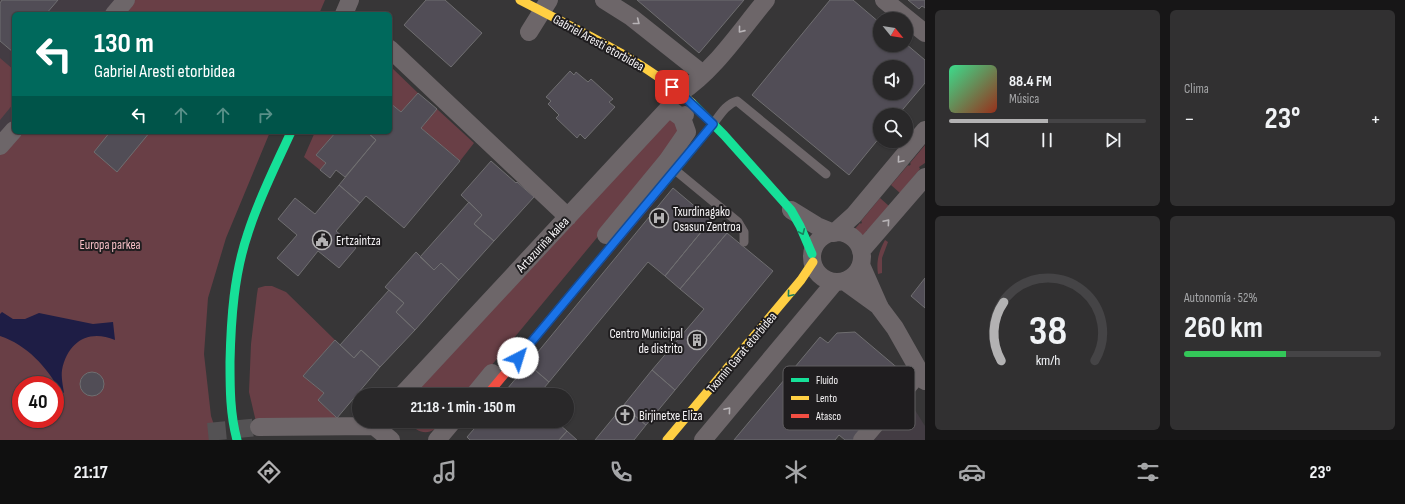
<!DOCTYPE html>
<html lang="es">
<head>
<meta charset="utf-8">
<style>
  body { margin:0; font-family:"Sofia Sans Condensed",sans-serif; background:#313031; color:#f1f3f6; height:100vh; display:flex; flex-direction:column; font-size:15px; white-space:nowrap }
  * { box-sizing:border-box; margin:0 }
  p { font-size:13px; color:#a5a6a8 }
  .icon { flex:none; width:22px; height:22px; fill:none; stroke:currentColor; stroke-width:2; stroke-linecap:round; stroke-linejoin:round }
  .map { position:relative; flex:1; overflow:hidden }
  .drawer { display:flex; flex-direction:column; gap:10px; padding:10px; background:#171617; width:480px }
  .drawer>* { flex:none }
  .guide { position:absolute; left:12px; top:12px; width:380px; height:122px; border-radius:6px; box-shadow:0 1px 3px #0004,0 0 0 1px #454446; background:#00695c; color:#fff; overflow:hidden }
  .needle { width:26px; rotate:120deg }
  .tools { position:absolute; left:873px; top:12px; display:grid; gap:8px }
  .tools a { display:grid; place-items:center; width:40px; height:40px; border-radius:50%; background:#292829; box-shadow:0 1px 3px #0004,0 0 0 1px #454446; font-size:20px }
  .speed { position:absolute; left:12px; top:376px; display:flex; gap:8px; font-size:20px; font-weight:700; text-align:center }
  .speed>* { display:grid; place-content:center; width:52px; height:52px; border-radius:50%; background:#292829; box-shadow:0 1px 3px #0004,0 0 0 1px #454446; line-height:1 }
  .speed .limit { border:6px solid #d22; background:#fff; color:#111 }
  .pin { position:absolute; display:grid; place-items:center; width:34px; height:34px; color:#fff; margin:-17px; border-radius:8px; box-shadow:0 2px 6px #0006 }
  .me { position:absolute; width:44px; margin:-22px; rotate:40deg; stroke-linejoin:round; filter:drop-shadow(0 0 3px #0008) }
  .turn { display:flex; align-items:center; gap:14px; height:84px; padding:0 16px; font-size:18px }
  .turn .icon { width:52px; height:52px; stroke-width:2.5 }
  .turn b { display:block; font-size:28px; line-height:34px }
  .lanes { display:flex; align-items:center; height:38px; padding:0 16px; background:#0003; justify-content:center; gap:20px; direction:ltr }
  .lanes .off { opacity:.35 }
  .big { font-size:30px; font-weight:700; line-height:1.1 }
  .drawer .widget { flex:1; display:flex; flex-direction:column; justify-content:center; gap:6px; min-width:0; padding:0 14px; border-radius:6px; background:#313031 }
  .drawer .dial { align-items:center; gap:0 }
  .dial svg { height:104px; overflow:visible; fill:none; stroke:#454446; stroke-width:7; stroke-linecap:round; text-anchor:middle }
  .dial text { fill:#f1f3f6; stroke:none }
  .song { display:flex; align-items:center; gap:12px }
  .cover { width:48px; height:48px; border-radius:6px; background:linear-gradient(135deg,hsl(150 70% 55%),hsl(10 70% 35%)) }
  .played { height:4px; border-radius:2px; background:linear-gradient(90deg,#b3b2b3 50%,#454446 50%) }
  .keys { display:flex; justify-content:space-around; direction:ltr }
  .heat { display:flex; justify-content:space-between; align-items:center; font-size:22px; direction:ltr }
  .charge { height:6px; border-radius:3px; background:linear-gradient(90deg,#34c759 52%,#454446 0) }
  .drawer .tiles { flex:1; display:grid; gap:10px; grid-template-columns:repeat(2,1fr) }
  .trip { position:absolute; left:352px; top:388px; width:222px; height:40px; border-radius:20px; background:#292829; box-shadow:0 1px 3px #0004,0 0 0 1px #454446; font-weight:700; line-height:40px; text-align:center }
  .dock { display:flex; height:64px; justify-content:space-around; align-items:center; background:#101010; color:#a5a6a8 }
  .dock .icon { width:28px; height:28px }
  .dock .on { color:#b3b2b3 }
  .dock b { font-size:18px; color:#f1f3f6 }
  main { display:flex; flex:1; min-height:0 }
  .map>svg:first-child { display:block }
  .built { fill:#433c43 }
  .green { fill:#693f46; fill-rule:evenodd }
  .water { fill:#1e1d45 }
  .building { fill:#514d56; stroke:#6f6e70; fill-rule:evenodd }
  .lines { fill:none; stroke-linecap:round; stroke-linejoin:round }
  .street-tunnel { stroke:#545254; stroke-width:18; stroke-dasharray:18 9; stroke-linecap:butt }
  .lane { stroke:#6d6669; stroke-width:9 }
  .street { stroke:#6d6669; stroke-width:18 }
  .fast { stroke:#16e098; stroke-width:9 }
  .slow { stroke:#ffcf43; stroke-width:9 }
  .jam { stroke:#f24e42; stroke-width:9 }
  .oneway { stroke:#b8b4b7 }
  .oneway2 { stroke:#1a7e5c }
  .route-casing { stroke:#114b97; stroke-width:10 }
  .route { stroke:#1a73e8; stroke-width:7 }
  .labels { text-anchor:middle; stroke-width:4; stroke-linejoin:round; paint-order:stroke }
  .street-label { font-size:13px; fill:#f6f4f6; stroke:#1f1d1f }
  .poi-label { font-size:13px; fill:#f6f4f6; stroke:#1f1d1f; text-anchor:start }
  .park-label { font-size:13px; fill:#f6bfc6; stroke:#1f1d1f }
  .key { fill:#1f1d1f; stroke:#605e60; stroke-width:1 }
  .key-label { font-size:11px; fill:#f6f4f6 }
</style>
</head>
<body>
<main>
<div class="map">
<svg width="925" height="440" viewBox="0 0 925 440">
  <rect width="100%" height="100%" fill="#373637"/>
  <!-- built -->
  <path class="built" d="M0,0h117l-12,14h-91v105l-14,16z
    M908,399l17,27v14h-51z"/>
  <!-- green -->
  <path class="green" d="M117,0h208l-6,14h-214z
    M0,58l14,12v33l-14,17z
    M390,66l28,27 -17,19 -11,-9z
    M437,109l37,34 -14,18 -39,-33z
    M665,116l18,12 -26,37 -190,230h-56z
    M14,119v13h256l-44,106 -18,60 -4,56 7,62 8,24h-219v-305zM21,385h34v34h-34z
    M315,132h21l-20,23 10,8 -6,7 -16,-13z
    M925,145v18l-6,4 1,2 -20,24 -9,-8 17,-20 1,1 2,-2 -1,-1z
    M880,198l9,8 -21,24h-1l-4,7 -9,-7 6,-7 1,1 1,-2 -1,-1z
    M885,240l3,2 -6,16v15l-4,1c-2,-13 1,-23 7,-34z
    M265,286h7l14,6 49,48 -32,36 21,17 -6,7 19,18 -81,4 -7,-30 2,-48 6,-50 1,-6z
    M408,421h36c-12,14 -24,16 -36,0z"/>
  <!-- water -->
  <path class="water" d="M2,312l11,7h12l14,-6 54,11 20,-2 2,18c-27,-11 -47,2 -53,30 -1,7 1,16 2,23l-4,-2c-13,-24 -33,-46 -60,-55v-22z"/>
  <!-- building -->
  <path class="building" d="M2,0h56l-12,14h-32l-1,38 -13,-11v-38z
    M426,0h19l37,33 -31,34 -47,-42z
    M637,0h107l-45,53z
    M830,0h23l27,23v22l26,-1 19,16v23l-27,32h-18v22l-31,38 -97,-80zM880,67h26v26h-26z
    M908,0h17v8l-3,-2 -3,3z
    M570,71l4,4 2,-3 12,10 3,-3 22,20 -4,3 6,5 -30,32 -5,-5 -3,4 -21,-20 3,-3 -11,-11 3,-3 -5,-4z
    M418,93l19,16 -16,19 39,33 -56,67 -38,-32 -6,7 -21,-18 37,-45 -9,-8h23v-29l11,9z
    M110,132h40l-33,40 -23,-20z
    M336,132h31l9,8 -31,37 -9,-7 -6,8 -10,-8 6,-7 -10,-8z
    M491,161l25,22 1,-1 17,15 -40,44 -20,-17 8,-9 -21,-20z
    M339,185l21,18 -24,28 20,17 -17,20 -21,-17 -20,25 -21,-18 20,-23 -19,-16 17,-21 20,16z
    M673,188l38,32 -46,56 -17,-14 -99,120 -21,-18z
    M469,202l13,13 -8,9 20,17 -35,39 -18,-17 -7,7 -14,-13z
    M711,220l16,13 -47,56 -15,-13z
    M727,233l46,38 -98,119 -23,-20 52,-61 -24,-20z
    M416,252l18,18 7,-7 18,17 -44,50 -19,-18 8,-9 -19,-16z
    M925,278v30l-14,-12z
    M389,290l15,13 -8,9 19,18 -35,37 -19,-17 -7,8 -14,-13z
    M855,332l52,44 -53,64h-9l-6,-5 -4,5h-101l86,-103 8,6 9,-10z
    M335,340l19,18 7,-8 19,17 -43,51 -19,-18 6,-7 -21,-17z
    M528,364l21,18 -11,13h-36z
    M652,370l23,20 -29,35 -23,-19z
    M80 384a12 12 0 1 1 24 0a12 12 0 1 1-24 0Z
    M623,406l23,19 -12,15h-39z
    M481,421h74l12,10 -8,9h-89l-3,-3z
    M567,431l10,9h-18z"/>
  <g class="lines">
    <!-- street-tunnel -->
    <path class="street-tunnel" d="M208,432l51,-5"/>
    <!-- lane -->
    <path class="lane" d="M713,124c7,-9 13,-20 24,-23l89,73
      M675,170l63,52 6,10v10"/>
    <!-- street -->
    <path class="street" d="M604,0l27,17 72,57
      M884,0l41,33
      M114,14l12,-14
      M344,14l6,-14
      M529,32l20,-32
      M390,49l178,168
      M680,93c34,-22 60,-62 86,-93
      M0,146l14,-16
      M791,210l26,16 17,7
      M812 257a25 25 0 1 1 50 0a25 25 0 1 1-50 0Z
      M834,233l20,-18 71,-85
      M606,235l61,-74 20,-29 -5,-14
      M861,251l64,-74
      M861,265l19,43 15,20 30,53
      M844,281l36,26
      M402,395l265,-285 7,2 8,6 3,-3
      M474,395l18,-22
      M374,426l17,14
      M259,427l115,-1 4,-5
      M437,440l16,-19
      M703,440l132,-158
      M862,440l58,-68"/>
    <!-- fast -->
    <path class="fast" d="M692,103l32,32 67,75 9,16 12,28
      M660,188l53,-64
      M237,440c-7,-26 -7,-52 -7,-78 1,-44 4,-88 18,-129 11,-35 28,-68 43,-101"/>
    <!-- slow -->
    <path class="slow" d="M520,0c60,31 121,59 172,103
      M667,440l134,-160 12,-18"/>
    <!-- jam -->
    <path class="jam" d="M487,395l173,-207"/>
  </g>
  <!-- one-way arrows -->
  <defs><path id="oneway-chevron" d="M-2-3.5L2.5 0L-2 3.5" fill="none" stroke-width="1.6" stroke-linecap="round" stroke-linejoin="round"/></defs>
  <g class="oneway">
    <use href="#oneway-chevron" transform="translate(637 22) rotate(38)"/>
    <use href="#oneway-chevron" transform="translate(741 30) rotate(129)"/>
    <use href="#oneway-chevron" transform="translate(900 160) rotate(130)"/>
    <use href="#oneway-chevron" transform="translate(887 222) rotate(-49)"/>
    <use href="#oneway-chevron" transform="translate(728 410) rotate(-50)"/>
  </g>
  <g class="oneway2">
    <use href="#oneway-chevron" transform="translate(802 232) rotate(66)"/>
    <use href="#oneway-chevron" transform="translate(790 294) rotate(130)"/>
  </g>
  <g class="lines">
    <!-- route casing -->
    <g class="route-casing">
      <path id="route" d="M518,358l195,-234 -33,-31 -8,-6"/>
    </g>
    <!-- route -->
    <use href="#route" class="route"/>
  </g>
  <!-- icons -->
  <defs>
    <g id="hospital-ring" transform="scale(1)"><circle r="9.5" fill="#1f1d1f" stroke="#b3b2b3" stroke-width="1.5"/><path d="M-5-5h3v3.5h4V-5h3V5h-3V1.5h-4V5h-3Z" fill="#b3b2b3"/></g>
    <g id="civic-ring" transform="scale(1)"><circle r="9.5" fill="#1f1d1f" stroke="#b3b2b3" stroke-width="1.5"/><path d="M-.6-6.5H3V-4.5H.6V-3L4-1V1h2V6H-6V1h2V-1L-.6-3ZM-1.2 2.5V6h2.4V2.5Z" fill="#b3b2b3"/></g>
    <g id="building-ring" transform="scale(1)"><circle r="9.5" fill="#1f1d1f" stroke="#b3b2b3" stroke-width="1.5"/><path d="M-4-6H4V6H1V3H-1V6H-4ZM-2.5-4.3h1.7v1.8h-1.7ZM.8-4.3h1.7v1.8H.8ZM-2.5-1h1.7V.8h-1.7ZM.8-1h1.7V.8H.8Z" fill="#b3b2b3"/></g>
    <g id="church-ring" transform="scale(1)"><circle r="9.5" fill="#1f1d1f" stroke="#b3b2b3" stroke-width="1.5"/><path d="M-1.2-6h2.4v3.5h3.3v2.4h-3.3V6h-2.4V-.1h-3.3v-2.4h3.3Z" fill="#b3b2b3"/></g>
  </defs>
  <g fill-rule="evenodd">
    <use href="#hospital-ring" x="659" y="218"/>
    <use href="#civic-ring" x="322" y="240"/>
    <use href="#building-ring" x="697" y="340"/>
    <use href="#church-ring" x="625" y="415"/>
  </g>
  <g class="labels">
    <!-- street labels -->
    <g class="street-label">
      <text transform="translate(599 42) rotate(29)" y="5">Gabriel Aresti etorbidea</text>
      <text transform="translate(542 244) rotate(-47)" y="5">Artazuriña kalea</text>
      <text transform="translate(741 352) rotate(-50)" y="5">Txomin Garat etorbidea</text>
    </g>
    <!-- poi labels -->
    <g class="poi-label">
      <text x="673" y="216">Txurdinagako<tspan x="673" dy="15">Osasun Zentroa</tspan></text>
      <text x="336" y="245">Ertzaintza</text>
      <text x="683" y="338" text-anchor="end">Centro Municipal<tspan x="683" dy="15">de distrito</tspan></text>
      <text x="639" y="420">Birjinetxe Eliza</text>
    </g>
    <!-- park labels -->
    <g class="park-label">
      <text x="110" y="249">Europa parkea</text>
    </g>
  </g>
  <!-- legend -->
  <rect x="783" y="366" width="132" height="64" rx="6" class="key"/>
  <rect x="791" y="378" width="18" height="4" fill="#16e098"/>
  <rect x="791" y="396" width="18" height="4" fill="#ffcf43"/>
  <rect x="791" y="414" width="18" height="4" fill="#f24e42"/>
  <g class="key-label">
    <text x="816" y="384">Fluido</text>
    <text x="816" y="402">Lento</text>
    <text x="816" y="420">Atasco</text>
  </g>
</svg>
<div class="tools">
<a><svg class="needle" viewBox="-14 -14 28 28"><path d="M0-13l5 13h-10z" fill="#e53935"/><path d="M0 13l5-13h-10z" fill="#a5a6a8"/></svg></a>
<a><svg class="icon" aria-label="sound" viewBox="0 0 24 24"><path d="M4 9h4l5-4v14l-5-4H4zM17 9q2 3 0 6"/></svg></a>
<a><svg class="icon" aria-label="search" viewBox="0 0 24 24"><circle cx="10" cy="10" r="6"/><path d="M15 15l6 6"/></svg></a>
</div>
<div class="speed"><div class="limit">40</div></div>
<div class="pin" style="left:672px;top:87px;background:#d93025"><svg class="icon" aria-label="arrive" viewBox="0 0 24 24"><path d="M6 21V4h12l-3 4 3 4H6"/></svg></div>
<svg class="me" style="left:518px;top:358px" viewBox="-20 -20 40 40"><circle r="19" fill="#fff"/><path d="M0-13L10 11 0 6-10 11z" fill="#1a73e8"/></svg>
<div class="trip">21:18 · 1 min · 150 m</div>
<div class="guide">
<div class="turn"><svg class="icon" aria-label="left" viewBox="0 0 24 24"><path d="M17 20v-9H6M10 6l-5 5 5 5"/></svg><div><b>130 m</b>Gabriel Aresti etorbidea</div></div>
<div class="lanes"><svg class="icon" aria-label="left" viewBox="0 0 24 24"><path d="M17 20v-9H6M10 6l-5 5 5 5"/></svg><svg class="icon off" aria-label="ahead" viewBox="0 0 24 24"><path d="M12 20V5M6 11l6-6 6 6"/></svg><svg class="icon off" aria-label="ahead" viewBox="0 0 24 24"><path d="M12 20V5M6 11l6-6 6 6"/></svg><svg class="icon off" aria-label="right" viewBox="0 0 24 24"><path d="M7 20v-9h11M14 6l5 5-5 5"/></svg></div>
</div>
</div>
<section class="drawer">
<div class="tiles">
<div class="widget">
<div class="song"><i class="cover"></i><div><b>88.4 FM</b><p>Música</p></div></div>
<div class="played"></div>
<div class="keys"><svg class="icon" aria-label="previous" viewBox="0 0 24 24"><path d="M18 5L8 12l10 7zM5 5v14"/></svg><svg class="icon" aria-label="pause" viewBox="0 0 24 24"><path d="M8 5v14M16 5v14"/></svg><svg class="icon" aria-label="next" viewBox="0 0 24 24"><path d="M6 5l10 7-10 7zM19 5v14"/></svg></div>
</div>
<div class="widget"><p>Clima</p>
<div class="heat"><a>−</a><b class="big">23°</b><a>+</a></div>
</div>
<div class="widget dial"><svg viewBox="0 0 100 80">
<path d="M14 69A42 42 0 1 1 86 69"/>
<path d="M14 69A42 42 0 0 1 16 24" stroke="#b3b2b3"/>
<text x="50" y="56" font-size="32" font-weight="700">38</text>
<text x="50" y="72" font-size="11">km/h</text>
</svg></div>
<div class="widget"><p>Autonomía · 52%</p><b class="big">260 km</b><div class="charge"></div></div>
</div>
</section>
</main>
<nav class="dock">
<b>21:17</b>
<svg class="icon on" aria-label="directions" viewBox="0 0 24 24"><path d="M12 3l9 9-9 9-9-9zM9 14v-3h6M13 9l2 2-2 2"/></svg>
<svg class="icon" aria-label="music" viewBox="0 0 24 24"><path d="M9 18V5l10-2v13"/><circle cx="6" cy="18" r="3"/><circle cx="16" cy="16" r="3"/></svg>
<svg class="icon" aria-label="phone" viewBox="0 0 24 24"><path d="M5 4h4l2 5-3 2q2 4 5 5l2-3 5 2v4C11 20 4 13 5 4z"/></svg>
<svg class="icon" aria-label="climate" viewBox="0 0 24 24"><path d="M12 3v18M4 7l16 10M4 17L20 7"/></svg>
<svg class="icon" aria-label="car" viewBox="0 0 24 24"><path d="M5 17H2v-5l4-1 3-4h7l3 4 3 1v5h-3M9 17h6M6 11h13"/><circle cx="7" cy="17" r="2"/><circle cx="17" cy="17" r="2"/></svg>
<svg class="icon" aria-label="filters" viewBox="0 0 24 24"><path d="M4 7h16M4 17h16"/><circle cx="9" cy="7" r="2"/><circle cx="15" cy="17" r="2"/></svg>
<b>23°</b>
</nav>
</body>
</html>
